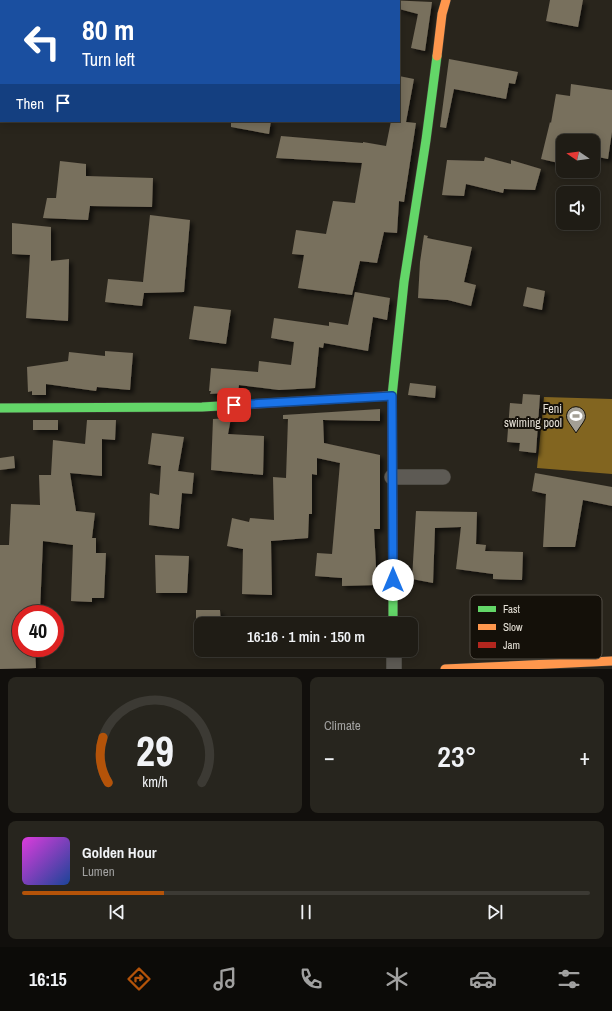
<!DOCTYPE html>
<html lang="en">
<head>
<meta charset="utf-8">
<style>
  body { margin:0; font-family:"Archivo Narrow",sans-serif; background:#27251e; color:#f1f3f6; height:100vh; display:flex; flex-direction:column; font-size:15px; white-space:nowrap }
  * { box-sizing:border-box; margin:0 }
  p { font-size:13px; color:#a1a1a0 }
  .icon { flex:none; width:22px; height:22px; fill:none; stroke:currentColor; stroke-width:2; stroke-linecap:round; stroke-linejoin:round }
  .map { position:relative; height:669px; overflow:hidden }
  .side { display:flex; flex-direction:column; gap:8px; padding:8px; background:#110f0c; flex:1 }
  .side>* { flex:none }
  .hud { position:absolute; left:0px; top:0px; width:400px; height:122px; box-shadow:0 2px 10px #0003,0 0 0 1px #3c3a34; background:#1a4fa0; color:#fff; overflow:hidden }
  .needle { width:26px; rotate:283deg }
  .fabs { position:absolute; left:556px; top:134px; display:grid; gap:8px }
  .fabs a { display:grid; place-items:center; width:44px; height:44px; border-radius:8px; background:#1f1c15; box-shadow:0 2px 10px #0003,0 0 0 1px #3c3a34; font-size:20px }
  .speed { position:absolute; left:12px; top:605px; display:flex; gap:8px; font-size:20px; font-weight:700; text-align:center }
  .speed>* { display:grid; place-content:center; width:52px; height:52px; border-radius:50%; background:#1f1c15; box-shadow:0 2px 10px #0003,0 0 0 1px #3c3a34; line-height:1 }
  .speed .limit { border:6px solid #d22; background:#fff; color:#111 }
  .pin { position:absolute; display:grid; place-items:center; width:34px; height:34px; color:#fff; margin:-17px; border-radius:8px; box-shadow:0 2px 6px #0006 }
  .me { position:absolute; width:44px; margin:-22px; rotate:0deg; stroke-linejoin:round; filter:drop-shadow(0 0 3px #0008) }
  .turn { display:flex; align-items:center; gap:14px; height:84px; padding:0 16px; font-size:18px }
  .turn .icon { width:52px; height:52px; stroke-width:2.5 }
  .turn b { display:block; font-size:28px; line-height:34px }
  .then { display:flex; align-items:center; height:38px; padding:0 16px; background:#0003; gap:8px; font-size:15px }
  .big { font-size:30px; font-weight:600; line-height:1.1 }
  .side .tile { flex:1; display:flex; flex-direction:column; justify-content:center; gap:6px; min-width:0; padding:0 14px; border-radius:8px; background:#27251e }
  .side .dial { align-items:center; gap:0 }
  .dial svg { height:104px; overflow:visible; fill:none; stroke:#3c3a34; stroke-width:7; stroke-linecap:round; text-anchor:middle }
  .dial text { fill:#f1f3f6; stroke:none }
  .song { display:flex; align-items:center; gap:12px }
  .cover { width:48px; height:48px; border-radius:6px; background:linear-gradient(135deg,hsl(300 70% 55%),hsl(220 70% 35%)) }
  .played { height:4px; border-radius:2px; background:linear-gradient(90deg,#b45309 25%,#3c3a34 25%) }
  .keys { display:flex; justify-content:space-around; direction:ltr }
  .heat { display:flex; justify-content:space-between; align-items:center; font-size:22px; direction:ltr }
  .side .tiles { flex:1; display:grid; gap:8px; grid-template-columns:1fr 1fr }
  .tile:last-child { grid-column:span 2 }
  .trip { position:absolute; left:194px; top:617px; width:224px; height:40px; border-radius:8px; background:#1f1c15; box-shadow:0 2px 10px #0003,0 0 0 1px #3c3a34; font-weight:600; line-height:40px; text-align:center }
  .dock { display:flex; height:64px; justify-content:space-around; align-items:center; background:#0c0b08; color:#a1a1a0 }
  .dock .icon { width:28px; height:28px }
  .dock .current { color:#b45309 }
  .dock b { font-size:18px; color:#f1f3f6 }
  .map>svg:first-child { display:block }
  .water { fill:#826520 }
  .building { fill:#786f5d; filter:url(#shadow) }
  .lines { fill:none; stroke-linecap:round; stroke-linejoin:round }
  .street-casing { stroke:#434039; stroke-width:16 }
  .fast-casing { stroke:#434039; stroke-width:10 }
  .slow-casing { stroke:#434039; stroke-width:10 }
  .jam-casing { stroke:#434039; stroke-width:10 }
  .street { stroke:#5d5a54; stroke-width:15 }
  .fast { stroke:#63d668; stroke-width:9 }
  .slow { stroke:#ff974d; stroke-width:9 }
  .jam { stroke:#b3261e; stroke-width:9 }
  .route-casing { stroke:#114b97; stroke-width:10 }
  .route { stroke:#1a73e8; stroke-width:7 }
  .labels { text-anchor:middle; stroke-width:4; stroke-linejoin:round; paint-order:stroke }
  .poi-label { font-size:12px; fill:#e5e0d6; stroke:#141009; text-anchor:end }
  .key { fill:#141009; stroke:#534e46; stroke-width:1 }
  .key-label { font-size:11px; fill:#e5e0d6 }
</style>
</head>
<body>
<div class="map">
<svg width="612" height="669" viewBox="0 0 612 669">
  <defs>
    <filter id="shadow"><feDropShadow dx="3.5" dy="3.5" stdDeviation="2" flood-color="#0009"/></filter>
  </defs>
  <rect width="100%" height="100%" fill="#29251c"/>
  <!-- water -->
  <path class="water" d="M544,397l68,2v75l-75,-6z"/>
  <!-- building -->
  <path class="building" d="M388,0l44,2 -7,49 -14,-3 7,-34 -19,-5v-8h-11z
    M550,0h33l-5,27 -32,-6z
    M449,59l69,13 -3,12 -6,-1 -3,16 -52,-10 -8,39 -6,-1z
    M399,76l15,3 -8,43 10,1 -12,79 -5,-1 -2,32 -13,-1 -7,31 -17,-2 -8,34 -54,-7 6,-33 -12,-1 4,-24 30,4 7,-33 22,2 7,-40 -86,-5 5,-22 82,7v-1l23,4 5,-25h8z
    M571,84l41,6v42l-4,27 -15,-3v-15h-30v23l-22,-5 9,-37 1,1 5,-29 14,2z
    M231,121h40l-2,13 -38,-7z
    M485,157l26,7v-4l30,9 -6,21 -31,-1 -1,4 -37,-9 -2,12 -22,-1 5,-35 37,1z
    M60,161l26,3v12l67,2 -1,29 -62,-1 -2,14 -45,-2 4,-20h9z
    M150,215l40,5 -6,72 -40,1 -2,13 -37,-4 3,-23 35,3z
    M12,223l39,4v34l18,-2 -1,62 -42,-3 4,-63 -18,-1z
    M424,235l4,1 -1,2 45,9 -8,35 12,3 -5,21 -23,-6 -30,-2 2,-36z
    M527,287l18,4 -3,19 -19,-4z
    M355,292l35,6 -3,22 -14,-3 -5,34 -44,-8 -1,5 -4,-1 -4,41 -36,2 -40,-5 -1,7 -28,2 1,-3h-2l2,-23 47,4 1,-11 32,4 3,-23 -23,-4 3,-20 55,8v-4l19,3z
    M194,306l37,4 -5,34 -37,-5z
    M105,351l28,2 -3,37 -33,-3 -1,4 -50,-7v11h-14v-4l-4,1 -1,-25 41,-6 1,-9 36,4z
    M410,383l26,3 -1,12 -27,-3z
    M523,394l17,1 -4,58 -17,-2 1,-8 -13,-1 3,-39 12,1z
    M380,409v12l-57,-1 1,23 56,12v74h-6l3,56 -35,1v-8l-27,-2 2,-23 15,1 8,-91 -23,-5v17l-5,-1v40h-3l-1,24 -37,3 1,54 -30,-1 1,-45 -16,-3 5,-28 17,4 1,-4 24,2 -1,-43 13,1 2,-59h-5v-4z
    M231,418l-3,16 36,2 -1,39 -52,-5 2,-51z
    M33,420h25v10h-25z
    M87,420h29l-1,20 -13,-1v37l-32,-3 6,38 19,2 -3,25h4v15h10l-2,45h-12v4l-21,-1 2,-56 -30,-4 -3,70 -19,-1v38h14l1,20 -36,1v-124h9l2,-41 29,1 -1,-30h12l2,-35 32,4z
    M152,433l32,4 -6,34 16,2 -2,21 -10,-1 -3,36 -30,-4 1,-32 9,2 2,-29 -13,-2z
    M14,456l1,12 -15,2v-12z
    M535,473l77,14v19l-29,-6 -8,47h-32l3,-53 -14,-3z
    M416,511l61,1 -1,32 10,1 -1,6 38,1 -1,28 -29,-1v-5l-37,-5 5,-42 -26,1 -2,55 -21,-4z
    M155,555l34,1 -2,37h-31z
    M196,610h24l1,14h-25z"/>
  <g class="lines">
    <!-- street casing -->
    <g class="street-casing">
      <path id="street" d="M392,477h51
        M394,650v19"/>
    </g>
    <!-- fast casing -->
    <g class="fast-casing">
      <path id="fast" d="M384,396h8l12,-114 22,-142 11,-84
        M0,408l202,-1 52,-3
        M393,565v59"/>
    </g>
    <!-- slow casing -->
    <g class="slow-casing">
      <path id="slow" d="M437,56l5,-42 4,-14
        M445,669l167,-8"/>
    </g>
    <!-- jam casing -->
    <g class="jam-casing">
      <path id="jam" d="M392,396l1,169
        M254,404l130,-8"/>
    </g>
    <!-- street -->
    <use href="#street" class="street"/>
    <!-- fast -->
    <use href="#fast" class="fast"/>
    <!-- slow -->
    <use href="#slow" class="slow"/>
    <!-- jam -->
    <use href="#jam" class="jam"/>
  </g>
  <g class="lines">
    <!-- route casing -->
    <g class="route-casing">
      <path id="route" d="M234,405l158,-9 1,184"/>
    </g>
    <!-- route -->
    <use href="#route" class="route"/>
  </g>
  <!-- icons -->
  <defs>
    <g id="stadium-pin" transform="scale(1)"><path d="M0 17L-7.5 6A9.5 9.5 0 1 1 7.5 6Z" fill="#a39f95" stroke="#141009"/><path d="M0-5a6.5 5 0 1 0 0 10a6.5 5 0 1 0 0-10ZM-3.5-1.8h7v3.6h-7Z" fill="#fff"/></g>
  </defs>
  <g fill-rule="evenodd">
    <use href="#stadium-pin" x="576" y="416"/>
  </g>
  <g class="labels">
    <!-- poi labels -->
    <g class="poi-label">
      <text x="562" y="413">Feni<tspan x="562" dy="14">swiming pool</tspan></text>
    </g>
  </g>
  <!-- legend -->
  <rect x="470" y="595" width="132" height="64" rx="6" class="key"/>
  <rect x="478" y="606" width="18" height="6" fill="#63d668"/>
  <rect x="478" y="624" width="18" height="6" fill="#ff974d"/>
  <rect x="478" y="642" width="18" height="6" fill="#b3261e"/>
  <g class="key-label">
    <text x="503" y="613">Fast</text>
    <text x="503" y="631">Slow</text>
    <text x="503" y="649">Jam</text>
  </g>
</svg>
<div class="fabs">
<a><svg class="needle" viewBox="-14 -14 28 28"><path d="M0-13l5 13h-10z" fill="#e53935"/><path d="M0 13l5-13h-10z" fill="#a1a1a0"/></svg></a>
<a><svg class="icon" aria-label="sound" viewBox="0 0 24 24"><path d="M4 9h4l5-4v14l-5-4H4zM17 9q2 3 0 6"/></svg></a>
</div>
<div class="speed"><div class="limit">40</div></div>
<div class="pin" style="left:234px;top:405px;background:#d93025"><svg class="icon" aria-label="arrive" viewBox="0 0 24 24"><path d="M6 21V4h12l-3 4 3 4H6"/></svg></div>
<svg class="me" style="left:393px;top:580px" viewBox="-20 -20 40 40"><circle r="19" fill="#fff"/><path d="M0-13L10 11 0 6-10 11z" fill="#1a73e8"/></svg>
<div class="trip">16:16 · 1 min · 150 m</div>
<div class="hud">
<div class="turn"><svg class="icon" aria-label="left" viewBox="0 0 24 24"><path d="M17 20v-9H6M10 6l-5 5 5 5"/></svg><div><b>80 m</b>Turn left</div></div>
<div class="then">Then<svg class="icon" aria-label="arrive" viewBox="0 0 24 24"><path d="M6 21V4h12l-3 4 3 4H6"/></svg></div>
</div>
</div>
<section class="side">
<div class="tiles">
<div class="tile dial"><svg viewBox="0 0 100 80">
<path d="M14 69A42 42 0 1 1 86 69"/>
<path d="M14 69A42 42 0 0 1 10 34" stroke="#b45309"/>
<text x="50" y="56" font-size="32" font-weight="700">29</text>
<text x="50" y="72" font-size="11">km/h</text>
</svg></div>
<div class="tile"><p>Climate</p>
<div class="heat"><a>−</a><b class="big">23°</b><a>+</a></div>
</div>
<div class="tile">
<div class="song"><i class="cover"></i><div><b>Golden Hour</b><p>Lumen</p></div></div>
<div class="played"></div>
<div class="keys"><svg class="icon" aria-label="previous" viewBox="0 0 24 24"><path d="M18 5L8 12l10 7zM5 5v14"/></svg><svg class="icon" aria-label="pause" viewBox="0 0 24 24"><path d="M8 5v14M16 5v14"/></svg><svg class="icon" aria-label="next" viewBox="0 0 24 24"><path d="M6 5l10 7-10 7zM19 5v14"/></svg></div>
</div>
</div>
</section>
<nav class="dock">
<b>16:15</b>
<svg class="icon current" aria-label="directions" viewBox="0 0 24 24"><path d="M12 3l9 9-9 9-9-9zM9 14v-3h6M13 9l2 2-2 2"/></svg>
<svg class="icon" aria-label="music" viewBox="0 0 24 24"><path d="M9 18V5l10-2v13"/><circle cx="6" cy="18" r="3"/><circle cx="16" cy="16" r="3"/></svg>
<svg class="icon" aria-label="phone" viewBox="0 0 24 24"><path d="M5 4h4l2 5-3 2q2 4 5 5l2-3 5 2v4C11 20 4 13 5 4z"/></svg>
<svg class="icon" aria-label="climate" viewBox="0 0 24 24"><path d="M12 3v18M4 7l16 10M4 17L20 7"/></svg>
<svg class="icon" aria-label="car" viewBox="0 0 24 24"><path d="M5 17H2v-5l4-1 3-4h7l3 4 3 1v5h-3M9 17h6M6 11h13"/><circle cx="7" cy="17" r="2"/><circle cx="17" cy="17" r="2"/></svg>
<svg class="icon" aria-label="filters" viewBox="0 0 24 24"><path d="M4 7h16M4 17h16"/><circle cx="9" cy="7" r="2"/><circle cx="15" cy="17" r="2"/></svg>
</nav>
</body>
</html>
